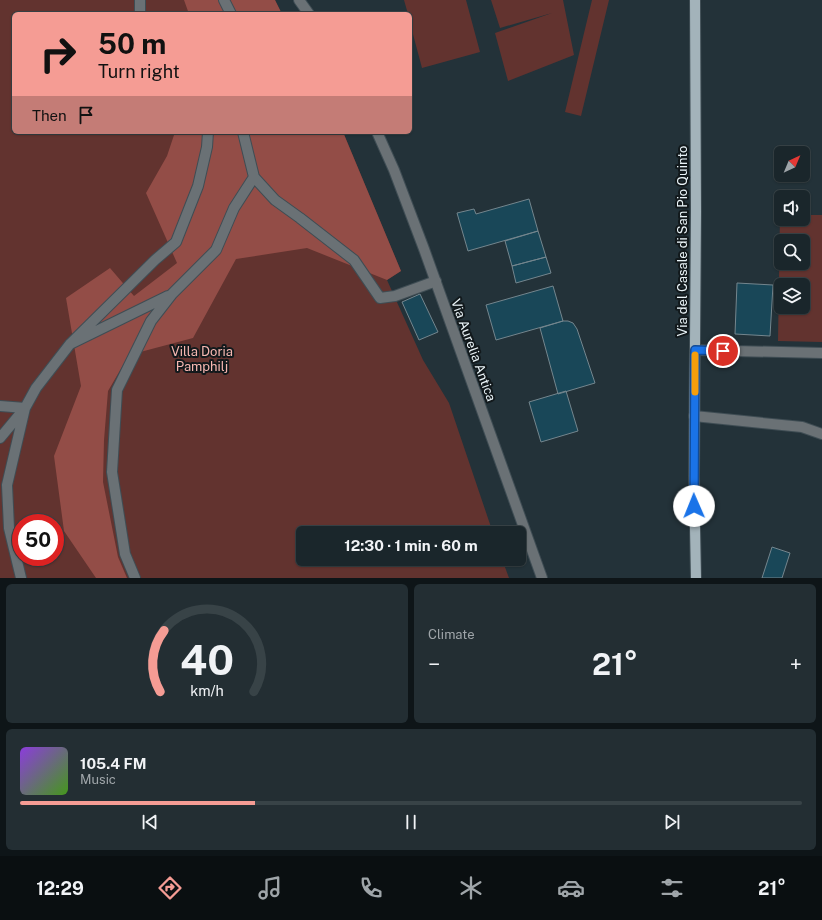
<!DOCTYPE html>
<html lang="en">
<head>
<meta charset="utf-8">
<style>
  body { margin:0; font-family:"Public Sans",sans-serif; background:#232e33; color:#f1f3f6; height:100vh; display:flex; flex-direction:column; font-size:15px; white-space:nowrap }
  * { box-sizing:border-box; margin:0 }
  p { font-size:13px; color:#9fa5a9 }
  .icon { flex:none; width:22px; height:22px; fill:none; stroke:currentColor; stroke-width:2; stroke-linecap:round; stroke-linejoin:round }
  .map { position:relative; height:578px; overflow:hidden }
  .drawer { display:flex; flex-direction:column; gap:6px; padding:6px; background:#0e1518; flex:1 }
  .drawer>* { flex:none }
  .hud { position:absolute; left:12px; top:12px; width:400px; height:122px; border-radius:6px; box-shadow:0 1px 3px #0004,0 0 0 1px #384347; background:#f59c94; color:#111; overflow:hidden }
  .needle { width:26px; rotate:44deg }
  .tools { position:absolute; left:774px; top:146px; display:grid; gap:8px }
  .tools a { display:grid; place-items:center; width:36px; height:36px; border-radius:6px; background:#1a262b; box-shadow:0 1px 3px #0004,0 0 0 1px #384347; font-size:20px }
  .speed { position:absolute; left:12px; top:514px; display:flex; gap:8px; font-size:20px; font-weight:700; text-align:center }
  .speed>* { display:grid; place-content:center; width:52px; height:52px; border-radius:50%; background:#1a262b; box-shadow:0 1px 3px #0004,0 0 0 1px #384347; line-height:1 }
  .speed .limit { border:6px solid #d22; background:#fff; color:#111 }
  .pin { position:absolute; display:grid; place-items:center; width:34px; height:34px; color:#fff; margin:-17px; border:2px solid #fff; border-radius:50%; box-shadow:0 1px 4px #0007 }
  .me { position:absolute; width:44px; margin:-22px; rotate:359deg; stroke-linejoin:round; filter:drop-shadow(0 0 3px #0008) }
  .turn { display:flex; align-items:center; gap:14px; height:84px; padding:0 20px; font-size:18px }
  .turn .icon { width:52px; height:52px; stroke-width:2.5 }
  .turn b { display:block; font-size:28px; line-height:34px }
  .then { display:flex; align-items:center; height:38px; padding:0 20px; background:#0003; gap:8px; font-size:15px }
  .big { font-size:30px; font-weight:700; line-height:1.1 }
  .drawer .card { flex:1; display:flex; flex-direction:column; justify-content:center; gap:6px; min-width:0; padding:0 14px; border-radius:6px; background:#232e33 }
  .drawer .dial { align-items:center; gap:0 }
  .dial svg { height:104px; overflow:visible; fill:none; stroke:#384347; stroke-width:7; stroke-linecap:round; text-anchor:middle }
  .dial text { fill:#f1f3f6; stroke:none }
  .song { display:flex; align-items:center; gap:12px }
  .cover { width:48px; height:48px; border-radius:6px; background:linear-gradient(135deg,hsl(270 70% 55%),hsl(100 70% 35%)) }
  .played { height:4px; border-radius:2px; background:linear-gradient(90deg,#f59c94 30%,#384347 30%) }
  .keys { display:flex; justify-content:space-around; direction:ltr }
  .heat { display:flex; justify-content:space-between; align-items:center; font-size:22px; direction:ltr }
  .drawer .tiles { flex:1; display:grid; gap:6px; grid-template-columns:1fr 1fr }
  .card:last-child { grid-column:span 2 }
  .trip { position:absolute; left:296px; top:526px; width:230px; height:40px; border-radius:6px; background:#1a262b; box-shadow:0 1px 3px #0004,0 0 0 1px #384347; font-weight:700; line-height:40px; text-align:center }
  .menu { display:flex; height:64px; justify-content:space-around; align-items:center; background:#0a0f11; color:#9fa5a9 }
  .menu .icon { width:28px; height:28px }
  .menu .active { color:#f59c94 }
  .menu b { font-size:18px; color:#f1f3f6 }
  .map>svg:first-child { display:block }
  .green { fill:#62332f; fill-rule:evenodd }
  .forest { fill:#934d47 }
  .building { fill:#194758; stroke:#74868e }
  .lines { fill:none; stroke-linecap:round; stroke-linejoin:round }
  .minor-casing { stroke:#3f4d54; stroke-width:12 }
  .major-casing { stroke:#3f4d54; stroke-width:12 }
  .minor { stroke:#6a7175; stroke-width:10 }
  .major { stroke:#a3b3ba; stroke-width:10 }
  .route-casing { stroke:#114b97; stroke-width:10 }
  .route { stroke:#1a73e8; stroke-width:7 }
  .slow { stroke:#f59e0b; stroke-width:7 }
  .labels { text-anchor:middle; stroke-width:4; stroke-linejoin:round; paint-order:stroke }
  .street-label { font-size:13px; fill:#ebf5f9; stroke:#12191c }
  .park-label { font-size:13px; fill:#f7b7b1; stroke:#12191c }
</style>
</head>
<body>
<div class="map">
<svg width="822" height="578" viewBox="0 0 822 578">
  <rect width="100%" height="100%" fill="#233239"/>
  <!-- green -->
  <path class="green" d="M0,0h275l7,14h-268v118h329l58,139 -14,9 36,80 26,43 44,130h-190v26h199l7,19h-509zM21,523h34v34h-34z
    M404,0h62l14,52 -58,16 -12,-45v-9h-2z
    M491,0h72l11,55 -66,26 -13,-48 57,-20 -52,15z
    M592,0h17l-28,116 -16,-4z
    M780,214l1,5h22v-4h19v127l-44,-1zM781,241h22v22h-22zM781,285h22v22h-22z"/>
  <!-- forest -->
  <path class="forest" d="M184,0h91l7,14h-93z
    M175,132h168l58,139 -14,9 -80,-32 -71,11 -43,79 -64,17 -21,36 -4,49 -1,42 15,75 9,21h-31l-32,-47 -10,-75 27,-70 -15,-88 44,-30 24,28 43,-33 -31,-70 21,-37z"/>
  <!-- building -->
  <path class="building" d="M529,199l9,32 -70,20 -11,-38 17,-4 2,5z
    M538,231l8,26 -34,9 -7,-25z
    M546,257l5,16 -35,10 -4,-17z
    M737,283l36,2 -3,51 -35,-2z
    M553,286l10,35 -67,19 -10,-35z
    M420,294l18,38 -19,8 -17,-38z
    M563,321h5l5,2 4,6 18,54 -37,11 -18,-66z
    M566,391l12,40 -37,11 -12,-40z
    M772,547l18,6 -8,25h-20z"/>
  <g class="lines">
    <!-- minor casing -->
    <g class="minor-casing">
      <path id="minor" d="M140,0v14
        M224,0l7,14
        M299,0l10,14
        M243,132l11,45 21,23 25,18 54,42 26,38 15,-2 41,-15
        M377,132l17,38 30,79 118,329
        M70,344l85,-84 21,-18 22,-56 9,-39 1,-15
        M695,350l127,3
        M0,406l25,2 -18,77 2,43 12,50
        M694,416l108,11 20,7
        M0,438l25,-30 11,-20 34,-44 98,-48
        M135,578l-10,-24 -13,-82 5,-82 34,-69 21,-27 44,-44 18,-42 20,-31"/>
    </g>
    <!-- major casing -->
    <g class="major-casing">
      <path id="major" d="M695,0l1,211 -2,266 2,101"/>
    </g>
    <!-- minor -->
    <use href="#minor" class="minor"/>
    <!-- major -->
    <use href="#major" class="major"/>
  </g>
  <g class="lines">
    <!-- route casing -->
    <g class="route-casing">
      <path id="route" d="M694,506l1,-156 28,1"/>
    </g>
    <!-- route -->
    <use href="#route" class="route"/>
    <!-- slow -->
    <path class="slow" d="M695,392v-37"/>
  </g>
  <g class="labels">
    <!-- street labels -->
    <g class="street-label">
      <text transform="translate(682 241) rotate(-90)" y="5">Via del Casale di San Pio Quinto</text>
      <text transform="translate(474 350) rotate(70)" y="5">Via Aurelia Antica</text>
    </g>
    <!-- park labels -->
    <g class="park-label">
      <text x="202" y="356">Villa Doria<tspan x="202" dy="15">Pamphilj</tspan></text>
    </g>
  </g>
</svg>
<div class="tools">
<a><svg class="needle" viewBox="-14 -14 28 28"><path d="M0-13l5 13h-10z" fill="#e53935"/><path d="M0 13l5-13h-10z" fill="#9fa5a9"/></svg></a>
<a><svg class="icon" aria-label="sound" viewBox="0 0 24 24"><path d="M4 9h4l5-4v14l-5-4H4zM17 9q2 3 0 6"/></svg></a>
<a><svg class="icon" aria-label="search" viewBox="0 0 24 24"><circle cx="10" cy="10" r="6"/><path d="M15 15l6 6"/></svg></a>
<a><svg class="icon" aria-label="layers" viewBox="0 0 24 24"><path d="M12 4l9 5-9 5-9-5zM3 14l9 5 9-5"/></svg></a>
</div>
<div class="speed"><div class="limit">50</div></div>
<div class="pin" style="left:723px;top:351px;background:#d93025"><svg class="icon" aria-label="arrive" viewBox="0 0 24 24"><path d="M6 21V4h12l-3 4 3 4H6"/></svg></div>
<svg class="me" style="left:694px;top:506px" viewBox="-20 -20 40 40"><circle r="19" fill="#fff"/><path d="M0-13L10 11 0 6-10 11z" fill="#1a73e8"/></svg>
<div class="trip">12:30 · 1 min · 60 m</div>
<div class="hud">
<div class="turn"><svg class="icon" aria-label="right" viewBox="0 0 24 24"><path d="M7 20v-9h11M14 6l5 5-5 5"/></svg><div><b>50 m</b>Turn right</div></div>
<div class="then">Then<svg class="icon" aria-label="arrive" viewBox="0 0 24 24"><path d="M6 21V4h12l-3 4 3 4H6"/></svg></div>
</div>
</div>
<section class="drawer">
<div class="tiles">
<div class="card dial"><svg viewBox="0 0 100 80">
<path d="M14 69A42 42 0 1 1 86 69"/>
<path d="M14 69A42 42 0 0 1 17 22" stroke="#f59c94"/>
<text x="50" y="56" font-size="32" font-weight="700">40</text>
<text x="50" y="72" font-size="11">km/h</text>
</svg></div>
<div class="card"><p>Climate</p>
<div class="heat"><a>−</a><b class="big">21°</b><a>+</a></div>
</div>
<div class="card">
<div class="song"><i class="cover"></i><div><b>105.4 FM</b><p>Music</p></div></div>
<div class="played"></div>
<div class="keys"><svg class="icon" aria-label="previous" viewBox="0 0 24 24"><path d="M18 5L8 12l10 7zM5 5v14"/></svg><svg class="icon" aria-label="pause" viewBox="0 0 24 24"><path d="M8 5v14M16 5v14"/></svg><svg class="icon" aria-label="next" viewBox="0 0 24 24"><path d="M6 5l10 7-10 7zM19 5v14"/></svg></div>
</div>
</div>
</section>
<nav class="menu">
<b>12:29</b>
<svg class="icon active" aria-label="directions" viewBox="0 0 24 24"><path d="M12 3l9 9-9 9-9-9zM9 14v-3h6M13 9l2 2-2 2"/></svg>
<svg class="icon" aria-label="music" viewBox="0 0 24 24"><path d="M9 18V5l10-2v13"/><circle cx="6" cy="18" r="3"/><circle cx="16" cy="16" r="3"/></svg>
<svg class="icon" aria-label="phone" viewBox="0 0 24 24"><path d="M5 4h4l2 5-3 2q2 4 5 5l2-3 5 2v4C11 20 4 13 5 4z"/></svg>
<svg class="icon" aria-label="climate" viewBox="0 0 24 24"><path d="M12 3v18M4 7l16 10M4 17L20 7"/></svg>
<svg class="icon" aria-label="car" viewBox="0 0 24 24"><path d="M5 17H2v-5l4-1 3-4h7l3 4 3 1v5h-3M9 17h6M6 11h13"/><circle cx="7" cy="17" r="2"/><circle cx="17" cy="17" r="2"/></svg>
<svg class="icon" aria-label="filters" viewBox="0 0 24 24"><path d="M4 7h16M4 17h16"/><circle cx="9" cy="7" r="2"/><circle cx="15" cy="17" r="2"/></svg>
<b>21°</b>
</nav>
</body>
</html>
